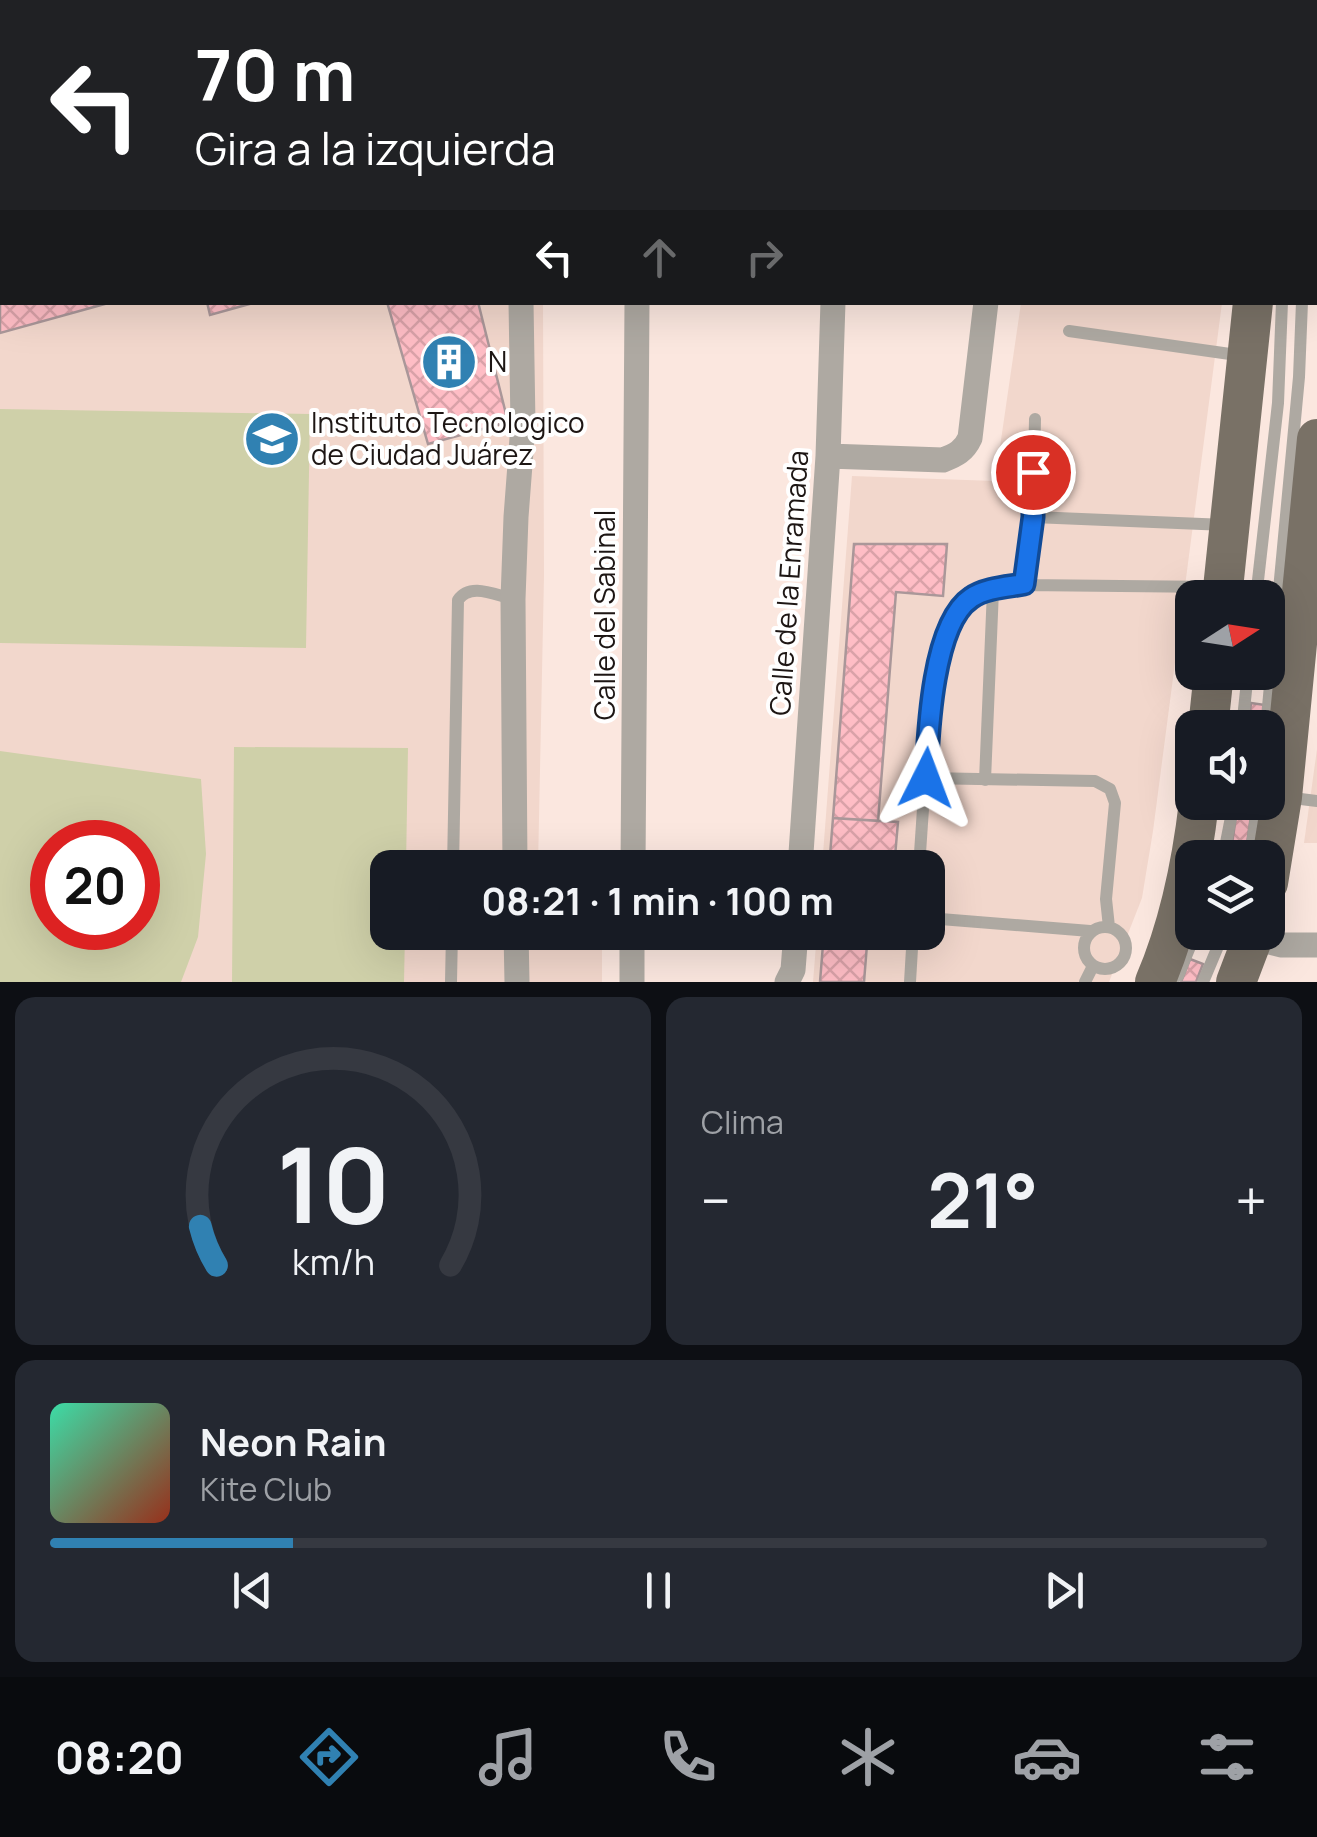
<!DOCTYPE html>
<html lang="es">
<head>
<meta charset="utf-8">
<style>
  body { margin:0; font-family:Manrope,sans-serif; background:#242831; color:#f1f3f6; height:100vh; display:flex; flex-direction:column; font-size:38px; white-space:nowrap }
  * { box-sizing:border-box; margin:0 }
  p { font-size:32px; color:#9ea1a6 }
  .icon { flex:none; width:55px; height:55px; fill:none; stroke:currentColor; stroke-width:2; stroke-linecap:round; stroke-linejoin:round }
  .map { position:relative; height:982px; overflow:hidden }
  .side { display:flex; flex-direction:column; gap:15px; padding:15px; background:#0d0f14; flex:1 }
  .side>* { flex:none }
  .hud { position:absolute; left:0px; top:0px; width:1318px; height:305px; box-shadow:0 10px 40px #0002; background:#202124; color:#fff; overflow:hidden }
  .needle { width:65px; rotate:78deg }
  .tools { position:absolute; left:1175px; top:580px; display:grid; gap:20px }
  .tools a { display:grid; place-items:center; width:110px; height:110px; border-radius:20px; background:#171b24; box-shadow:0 10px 40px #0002; font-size:50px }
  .speed { position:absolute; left:30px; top:820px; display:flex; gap:20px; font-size:50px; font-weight:700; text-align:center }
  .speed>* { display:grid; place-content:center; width:130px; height:130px; border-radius:50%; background:#171b24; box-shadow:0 10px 40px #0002; line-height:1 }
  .speed .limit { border:15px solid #d22; background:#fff; color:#111 }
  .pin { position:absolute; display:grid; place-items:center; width:85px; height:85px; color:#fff; margin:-42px; border:5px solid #fff; border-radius:50%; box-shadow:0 2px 10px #0007 }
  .me { position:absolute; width:110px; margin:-55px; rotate:3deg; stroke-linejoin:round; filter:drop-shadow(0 0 8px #0008) }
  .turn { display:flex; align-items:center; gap:35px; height:210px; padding:0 30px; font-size:45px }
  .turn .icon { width:130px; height:130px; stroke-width:2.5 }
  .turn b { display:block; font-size:70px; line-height:85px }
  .lanes { display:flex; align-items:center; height:95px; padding:0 30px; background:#0003; justify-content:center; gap:50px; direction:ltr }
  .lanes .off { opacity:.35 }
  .big { font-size:75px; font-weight:700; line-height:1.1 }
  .side .tile { flex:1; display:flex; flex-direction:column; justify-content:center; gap:15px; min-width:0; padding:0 35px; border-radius:20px; background:#242831 }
  .side .dial { align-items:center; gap:0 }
  .dial svg { height:260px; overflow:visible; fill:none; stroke:#363941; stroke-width:7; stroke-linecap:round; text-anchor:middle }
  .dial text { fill:#f1f3f6; stroke:none }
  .song { display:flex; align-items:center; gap:30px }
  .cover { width:120px; height:120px; border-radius:15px; background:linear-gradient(135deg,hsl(160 70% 55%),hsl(10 70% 35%)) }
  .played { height:10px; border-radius:5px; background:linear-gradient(90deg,#3081b2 20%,#363941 20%) }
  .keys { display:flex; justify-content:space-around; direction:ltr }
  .heat { display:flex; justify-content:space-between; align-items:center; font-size:55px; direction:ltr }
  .side .tiles { flex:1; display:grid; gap:15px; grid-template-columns:1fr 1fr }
  .tile:last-child { grid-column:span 2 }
  .trip { position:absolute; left:370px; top:850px; width:575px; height:100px; border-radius:20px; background:#171b24; box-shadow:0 10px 40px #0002; font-weight:700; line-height:100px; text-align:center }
  .menu { display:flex; height:160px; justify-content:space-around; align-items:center; background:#090b0e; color:#9ea1a6 }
  .menu .icon { width:70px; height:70px }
  .menu .selected { color:#3081b2 }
  .menu b { font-size:45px; color:#f1f3f6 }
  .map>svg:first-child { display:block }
  .built { fill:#f2d7cc; fill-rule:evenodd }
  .pitch { fill:#cfd0a9; fill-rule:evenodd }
  .building { fill:url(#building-cross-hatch); stroke:#aa9799; stroke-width:2.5 }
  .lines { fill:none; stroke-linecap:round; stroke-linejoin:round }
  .service { stroke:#aea9a2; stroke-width:12 }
  .minor { stroke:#aea9a2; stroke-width:25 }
  .primary { stroke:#797166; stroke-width:40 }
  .route-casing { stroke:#114b97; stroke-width:25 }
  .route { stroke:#1a73e8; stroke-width:18 }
  .labels { text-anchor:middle; stroke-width:8; stroke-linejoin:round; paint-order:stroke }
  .poi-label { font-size:28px; fill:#1d1614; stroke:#fff; text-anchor:start }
  .street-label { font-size:28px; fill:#1d1614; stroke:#fff }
</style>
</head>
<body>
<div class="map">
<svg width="1317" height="982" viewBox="0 0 1317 982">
  <defs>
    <pattern id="building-cross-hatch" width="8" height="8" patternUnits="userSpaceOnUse" patternTransform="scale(2.5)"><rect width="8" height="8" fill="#febdc5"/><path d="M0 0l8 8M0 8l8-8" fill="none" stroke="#d9a2a8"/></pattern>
  </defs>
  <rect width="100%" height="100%" fill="#fbe7df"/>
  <!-- built -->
  <path class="built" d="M0,0h541v2h-539v300l541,1 1,273 -6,291 -150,1v64l149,1v16l65,-2v35h-602zM52,842h86v86h-86z
    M1077,0h180v2h-180z
    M1021,303h201l-69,528 -11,67 -33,84h-296l4,-49 111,-1v-64l-106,-1 30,-391 143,5z
    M1317,749v94h-13z"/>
  <!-- pitch -->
  <path class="pitch" d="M0,409l310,5 -4,234 -306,-5z
    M234,747l174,1 -2,119 -18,1v64l17,1 -1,49h-172z
    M0,751l201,28 5,75 -8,83 -17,45h-181zM52,842h86v86h-86z"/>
  <!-- building -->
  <path class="building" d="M53,0h51v2h-50z
    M259,0h81v2h-80z
    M2,14v85l-2,1v-85z
    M2,180v122h110l-112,31v-152z
    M207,302h46v1l-43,12z
    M387,302h91l30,120 -80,22z
    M854,544h93l-4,52 -47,-4 -18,229 -45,-3z
    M1251,703l14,2 -3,23h-14z
    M1238,802h15l-8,56h-15z
    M833,818l65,4 -4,46h-65z
    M824,932h44l-4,50h-44z
    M1190,959l13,5 -7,18h-15z"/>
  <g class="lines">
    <!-- service -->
    <path class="service" d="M1315,132l2,-19
      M1069,331l175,25
      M1033,517l193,8
      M1024,585l9,-68 2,-98
      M1256,598l22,-195 4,-101
      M1242,728l6,-56
      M1266,728l33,-351 3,-75
      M926,778l169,3 15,8 5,14 -9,96 3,28
      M985,780l8,-190
      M1285,797l32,4
      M1223,858l11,-56
      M1250,858l8,-56
      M453,868l5,-268c12,-18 37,-5 55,-1
      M919,868l10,-148 12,-74 11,-22 18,-26 23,-8 31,-5 193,2
      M928,918l162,13
      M1084 948a21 21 0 1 1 42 0a21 21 0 1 1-42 0Z
      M1178,976l18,-44
      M451,982l1,-50
      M910,982l3,-50
      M1085,982l8,-16
      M1203,982l21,-50"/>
    <!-- minor -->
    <path class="minor" d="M514,0v2
      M815,0v2
      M982,0l1,2
      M637,2v-2
      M828,456l115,4c13,-5 21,-9 27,-22l16,-136
      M515,868l-2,-269 3,-82 7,-92 -2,-123
      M633,868l4,-566
      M800,868l28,-412 5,-154
      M516,932l1,50
      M1254,938l28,7h35
      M632,982v-50
      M787,982l6,-12 3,-38"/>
    <!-- primary -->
    <path class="primary" d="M1290,2v-2
      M1222,598l31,-296
      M1208,728l6,-56
      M1268,883l14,-86 35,-358
      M1155,982c24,-56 37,-119 44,-180
      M1236,982l19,-50"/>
  </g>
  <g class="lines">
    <!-- route casing -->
    <g class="route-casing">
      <path id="route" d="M926,778c2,-43 6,-154 45,-180 14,-10 36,-11 53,-14l9,-67v-45"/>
    </g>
    <!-- route -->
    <use href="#route" class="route"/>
  </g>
  <!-- icons -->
  <defs>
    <g id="building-disc" transform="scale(2.875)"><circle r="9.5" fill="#3081b2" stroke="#fff"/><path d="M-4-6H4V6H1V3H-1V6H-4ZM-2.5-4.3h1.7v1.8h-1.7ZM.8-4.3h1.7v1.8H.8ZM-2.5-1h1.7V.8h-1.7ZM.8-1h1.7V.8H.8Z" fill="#fff"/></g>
    <g id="university-disc" transform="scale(2.875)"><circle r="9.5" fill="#3081b2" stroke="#fff"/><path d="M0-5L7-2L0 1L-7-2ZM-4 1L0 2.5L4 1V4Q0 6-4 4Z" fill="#fff"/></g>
  </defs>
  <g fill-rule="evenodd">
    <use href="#building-disc" x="449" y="362"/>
    <use href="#university-disc" x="272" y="439"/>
  </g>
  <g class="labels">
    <!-- poi labels -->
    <g class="poi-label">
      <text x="488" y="372">N</text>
      <text x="311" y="433">Instituto Tecnologico<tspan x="311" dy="32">de Ciudad Juárez</tspan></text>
    </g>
    <!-- street labels -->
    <g class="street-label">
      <text transform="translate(789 583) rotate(-86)" y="10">Calle de la Enramada</text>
      <text transform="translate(605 615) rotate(-90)" y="10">Calle del Sabinal</text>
    </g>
  </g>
</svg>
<div class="tools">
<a><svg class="needle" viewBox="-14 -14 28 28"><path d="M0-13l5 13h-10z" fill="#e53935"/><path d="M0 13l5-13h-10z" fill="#9ea1a6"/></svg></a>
<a><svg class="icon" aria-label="sound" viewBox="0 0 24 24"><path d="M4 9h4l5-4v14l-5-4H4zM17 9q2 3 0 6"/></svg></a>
<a><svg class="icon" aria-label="layers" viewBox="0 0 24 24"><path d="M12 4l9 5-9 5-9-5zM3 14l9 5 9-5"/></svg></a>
</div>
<div class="speed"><div class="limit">20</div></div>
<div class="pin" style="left:1033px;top:472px;background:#d93025"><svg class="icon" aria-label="arrive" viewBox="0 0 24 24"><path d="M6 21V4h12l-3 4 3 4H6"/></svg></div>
<svg class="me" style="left:926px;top:778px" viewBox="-20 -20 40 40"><path d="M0-17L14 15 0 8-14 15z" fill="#1a73e8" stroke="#fff" stroke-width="4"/></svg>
<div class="trip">08:21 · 1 min · 100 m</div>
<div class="hud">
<div class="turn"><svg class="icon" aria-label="left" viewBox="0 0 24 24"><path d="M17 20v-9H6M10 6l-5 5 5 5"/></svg><div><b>70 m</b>Gira a la izquierda</div></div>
<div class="lanes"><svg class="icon" aria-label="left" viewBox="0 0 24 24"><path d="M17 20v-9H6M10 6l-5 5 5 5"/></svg><svg class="icon off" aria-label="ahead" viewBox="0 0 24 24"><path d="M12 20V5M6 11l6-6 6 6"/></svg><svg class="icon off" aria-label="right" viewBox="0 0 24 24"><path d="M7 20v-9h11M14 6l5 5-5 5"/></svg></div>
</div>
</div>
<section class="side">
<div class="tiles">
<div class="tile dial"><svg viewBox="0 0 100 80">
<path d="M14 69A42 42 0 1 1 86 69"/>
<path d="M14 69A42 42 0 0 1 9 57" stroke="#3081b2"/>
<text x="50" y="56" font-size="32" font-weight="700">10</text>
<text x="50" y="72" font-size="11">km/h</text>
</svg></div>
<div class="tile"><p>Clima</p>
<div class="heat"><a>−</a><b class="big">21°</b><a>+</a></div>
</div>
<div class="tile">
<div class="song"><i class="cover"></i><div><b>Neon Rain</b><p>Kite Club</p></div></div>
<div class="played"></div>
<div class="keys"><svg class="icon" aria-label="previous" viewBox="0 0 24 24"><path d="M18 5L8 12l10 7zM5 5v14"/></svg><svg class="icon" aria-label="pause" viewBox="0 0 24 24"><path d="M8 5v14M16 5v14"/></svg><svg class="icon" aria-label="next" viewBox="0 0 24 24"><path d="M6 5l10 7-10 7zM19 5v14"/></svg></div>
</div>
</div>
</section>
<nav class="menu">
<b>08:20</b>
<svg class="icon selected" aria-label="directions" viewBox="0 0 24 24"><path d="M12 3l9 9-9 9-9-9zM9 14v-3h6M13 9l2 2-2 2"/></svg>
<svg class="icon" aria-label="music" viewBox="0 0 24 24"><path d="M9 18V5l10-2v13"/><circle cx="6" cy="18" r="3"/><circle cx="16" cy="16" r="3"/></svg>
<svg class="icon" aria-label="phone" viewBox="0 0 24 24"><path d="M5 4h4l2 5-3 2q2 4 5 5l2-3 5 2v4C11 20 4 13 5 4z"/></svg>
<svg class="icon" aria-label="climate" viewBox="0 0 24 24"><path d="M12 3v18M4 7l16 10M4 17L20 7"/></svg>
<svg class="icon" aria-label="car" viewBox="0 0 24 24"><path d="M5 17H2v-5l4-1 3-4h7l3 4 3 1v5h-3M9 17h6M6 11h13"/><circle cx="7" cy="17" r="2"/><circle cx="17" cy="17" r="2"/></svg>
<svg class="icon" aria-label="filters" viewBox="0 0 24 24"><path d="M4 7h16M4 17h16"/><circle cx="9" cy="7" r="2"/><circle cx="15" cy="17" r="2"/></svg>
</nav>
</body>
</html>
